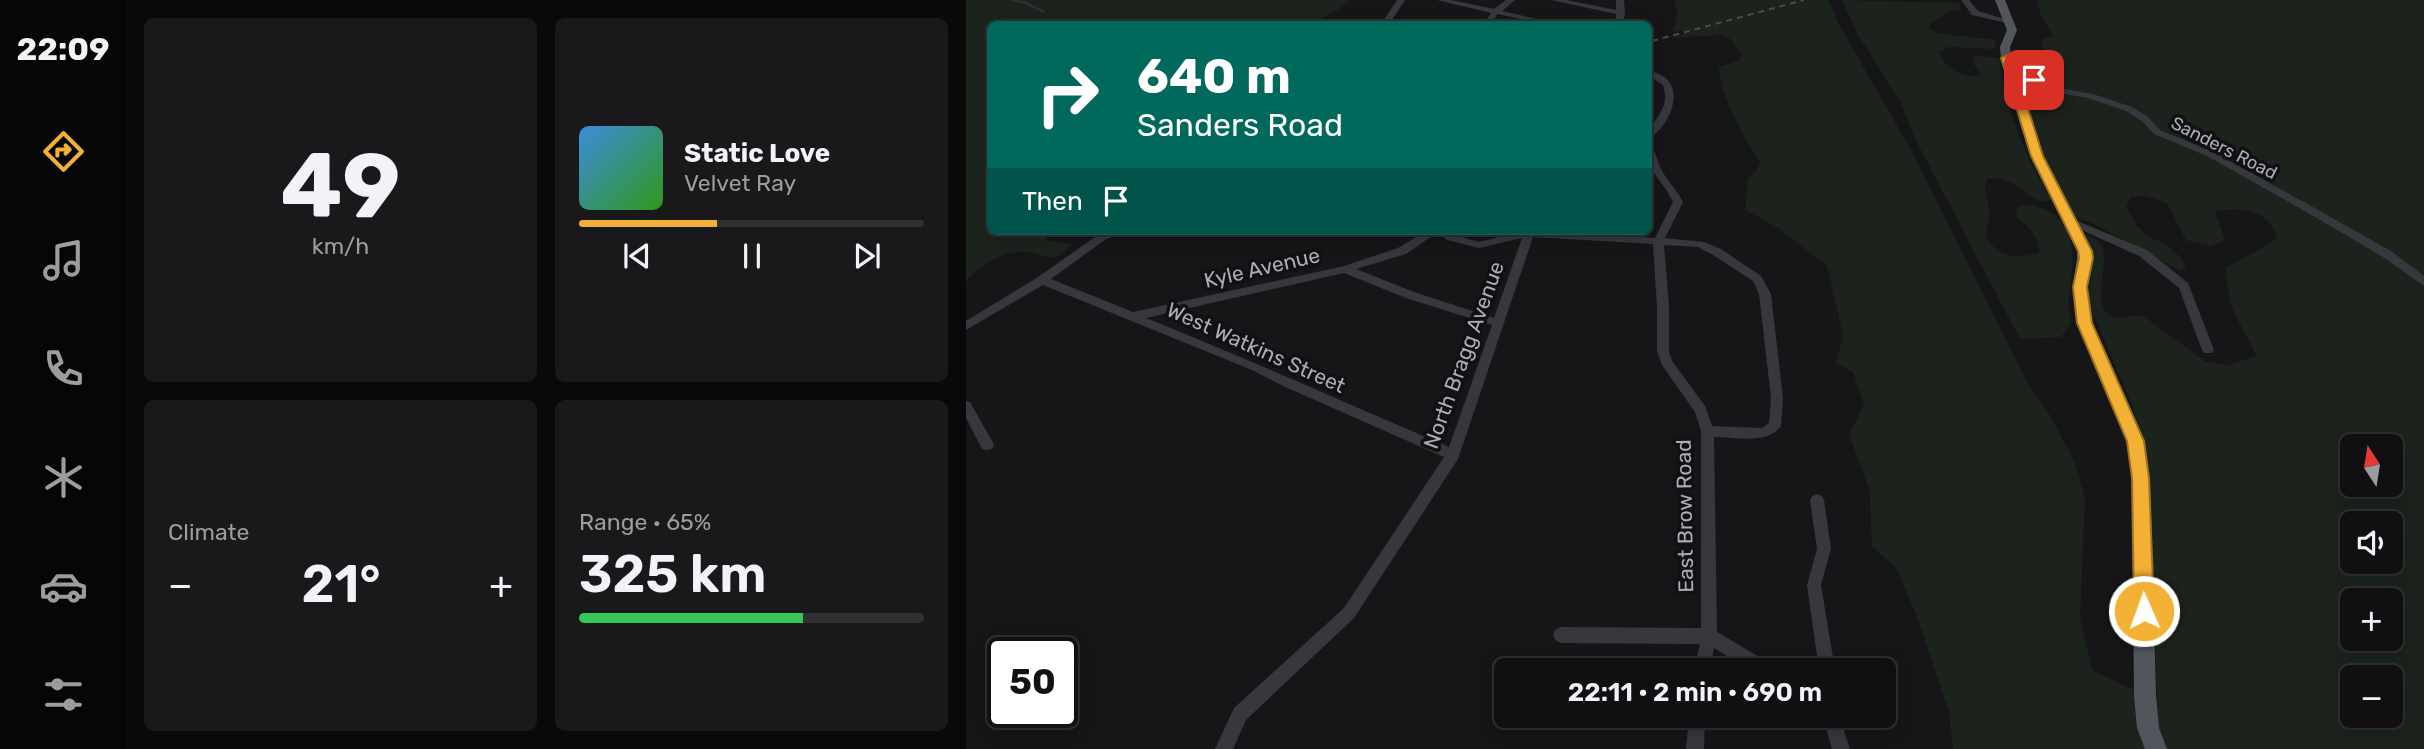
<!DOCTYPE html>
<html lang="en">
<head>
<meta charset="utf-8">
<style>
  body { margin:0; font-family:Rubik,sans-serif; background:#19191b; color:#f1f3f6; height:100vh; display:flex; flex-direction:column; font-size:26px; white-space:nowrap }
  * { box-sizing:border-box; margin:0 }
  p { font-size:23px; color:#9c9d9f }
  .icon { flex:none; width:38px; height:38px; fill:none; stroke:currentColor; stroke-width:2; stroke-linecap:round; stroke-linejoin:round }
  .map { position:relative; flex:1; overflow:hidden }
  .drawer { display:flex; flex-direction:column; gap:18px; padding:18px; background:#09090a; width:840px }
  .drawer>* { flex:none }
  .guide { position:absolute; left:21px; top:21px; width:665px; height:214px; border-radius:10px; box-shadow:0 4px 18px #0003,0 0 0 2px #303032; background:#00695c; color:#fff; overflow:hidden }
  .needle { width:46px; rotate:348deg }
  .controls { position:absolute; left:1374px; top:434px; display:grid; gap:14px }
  .controls a { display:grid; place-items:center; width:63px; height:63px; border-radius:10px; background:#101012; box-shadow:0 4px 18px #0003,0 0 0 2px #303032; font-size:35px }
  .speed { position:absolute; left:21px; top:637px; display:flex; gap:14px; font-size:35px; font-weight:700; text-align:center }
  .speed>* { display:grid; place-content:center; width:91px; height:91px; border-radius:50%; background:#101012; box-shadow:0 4px 18px #0003,0 0 0 2px #303032; line-height:1 }
  .speed .limit { border:4px solid #111; border-radius:10px; background:#fff; color:#111 }
  .pin { position:absolute; display:grid; place-items:center; width:60px; height:60px; color:#fff; margin:-30px; border-radius:14px; box-shadow:0 4px 10px #0006 }
  .me { position:absolute; width:77px; margin:-38px; rotate:358deg; stroke-linejoin:round; filter:drop-shadow(0 0 5px #0008) }
  .turn { display:flex; align-items:center; gap:24px; height:147px; padding:0 35px; font-size:32px }
  .turn .icon { width:91px; height:91px; stroke-width:2.5 }
  .turn b { display:block; font-size:49px; line-height:60px }
  .then { display:flex; align-items:center; height:66px; padding:0 35px; background:#0003; gap:14px; font-size:26px }
  .big { font-size:52px; font-weight:600; line-height:1.1 }
  .drawer .widget { flex:1; display:flex; flex-direction:column; justify-content:center; gap:10px; min-width:0; padding:0 24px; border-radius:10px; background:#19191b }
  .drawer .dial { align-items:center; gap:0 }
  .dial b { font-size:91px; line-height:1 }
  .song { display:flex; align-items:center; gap:21px }
  .cover { width:84px; height:84px; border-radius:10px; background:linear-gradient(135deg,hsl(210 70% 55%),hsl(110 70% 35%)) }
  .played { height:7px; border-radius:4px; background:linear-gradient(90deg,#f2b134 40%,#303032 40%) }
  .keys { display:flex; justify-content:space-around; direction:ltr }
  .heat { display:flex; justify-content:space-between; align-items:center; font-size:38px; direction:ltr }
  .charge { height:10px; border-radius:5px; background:linear-gradient(90deg,#34c759 65%,#303032 0) }
  .drawer .tiles { flex:1; display:grid; gap:18px; grid-template-columns:repeat(2,1fr) }
  .trip { position:absolute; left:528px; top:658px; width:402px; height:70px; border-radius:10px; background:#101012; box-shadow:0 4px 18px #0003,0 0 0 2px #303032; font-weight:600; line-height:70px; text-align:center }
  main { display:flex; flex:1; min-height:0 }
  .dock { display:flex; flex-direction:column; width:126px; justify-content:space-around; align-items:center; background:#060607; color:#9c9d9f }
  .dock .icon { width:49px; height:49px }
  .dock .on { color:#f2b134 }
  .dock b { font-size:32px; color:#f1f3f6 }
  .map>svg:first-child { display:block }
  .green { fill:#1c231d; fill-rule:evenodd }
  .lines { fill:none; stroke-linecap:round; stroke-linejoin:round }
  .stream { stroke:#2c353c; stroke-width:2 }
  .minor { fill:#37383d; fill-rule:evenodd }
  .major { fill:#53555c; fill-rule:evenodd }
  .rail { stroke:#4a4c52; stroke-width:2; stroke-dasharray:6 5; stroke-linecap:butt }
  .route { fill:#f2b134; stroke:#9d7322; stroke-width:2 }
  .labels { text-anchor:middle; stroke-width:7; stroke-linejoin:round; paint-order:stroke }
  .far-street-label { font-size:18px; fill:#a8adb8; stroke:#111113 }
  .street-label { font-size:21px; fill:#a8adb8; stroke:#111113 }
</style>
</head>
<body>
<main>
<nav class="dock">
<b>22:09</b>
<svg class="icon on" aria-label="directions" viewBox="0 0 24 24"><path d="M12 3l9 9-9 9-9-9zM9 14v-3h6M13 9l2 2-2 2"/></svg>
<svg class="icon" aria-label="music" viewBox="0 0 24 24"><path d="M9 18V5l10-2v13"/><circle cx="6" cy="18" r="3"/><circle cx="16" cy="16" r="3"/></svg>
<svg class="icon" aria-label="phone" viewBox="0 0 24 24"><path d="M5 4h4l2 5-3 2q2 4 5 5l2-3 5 2v4C11 20 4 13 5 4z"/></svg>
<svg class="icon" aria-label="climate" viewBox="0 0 24 24"><path d="M12 3v18M4 7l16 10M4 17L20 7"/></svg>
<svg class="icon" aria-label="car" viewBox="0 0 24 24"><path d="M5 17H2v-5l4-1 3-4h7l3 4 3 1v5h-3M9 17h6M6 11h13"/><circle cx="7" cy="17" r="2"/><circle cx="17" cy="17" r="2"/></svg>
<svg class="icon" aria-label="filters" viewBox="0 0 24 24"><path d="M4 7h16M4 17h16"/><circle cx="9" cy="7" r="2"/><circle cx="15" cy="17" r="2"/></svg>
</nav>
<section class="drawer">
<div class="tiles">
<div class="widget dial"><b>49</b><p>km/h</p></div>
<div class="widget">
<div class="song"><i class="cover"></i><div><b>Static Love</b><p>Velvet Ray</p></div></div>
<div class="played"></div>
<div class="keys"><svg class="icon" aria-label="previous" viewBox="0 0 24 24"><path d="M18 5L8 12l10 7zM5 5v14"/></svg><svg class="icon" aria-label="pause" viewBox="0 0 24 24"><path d="M8 5v14M16 5v14"/></svg><svg class="icon" aria-label="next" viewBox="0 0 24 24"><path d="M6 5l10 7-10 7zM19 5v14"/></svg></div>
</div>
<div class="widget"><p>Climate</p>
<div class="heat"><a>−</a><b class="big">21°</b><a>+</a></div>
</div>
<div class="widget"><p>Range · 65%</p><b class="big">325 km</b><div class="charge"></div></div>
</div>
</section>
<div class="map">
<svg width="1458" height="749" viewBox="0 0 1458 749">
  <rect width="100%" height="100%" fill="#161618"/>
  <!-- green -->
  <path class="green" d="M0,0h383c-10,13 -23,12 -34,24h-325v207h58l-2,9 25,4c-17,24 -26,9 -48,8 -18,-2 -47,15 -57,30z
    M708,0h155l8,21 70,122 123,244 21,30 24,46 10,35 -5,118 12,54 65,31 -8,-235 -17,-61 -43,-101c-2,-32 11,-33 -5,-66l1,-3c35,6 9,50 18,71 1,4 4,7 7,10l9,2 23,-3 64,47 24,3 26,-9c-5,-14 -12,-24 -19,-37 -7,-14 -11,-36 -11,-51l51,-29c-6,-29 -38,-33 -62,-27l10,28 -15,6 -24,-6 -19,-37 -21,-7 -15,1 -5,9 10,19 13,13 14,4 16,14 7,12 -5,3 -87,-47 -19,-7 -34,-62 -23,-74 9,-1 -7,-15 2,-10 32,24 2,-1 1,-5 -14,-16 -1,-17 11,-4 -12,-21 -4,-15h387v749h-471l-4,-37 -32,-96 -21,-48 -24,-22 -2,-54 -21,-58 15,-29 -11,-33 -17,-9 7,-28 -16,-69 -50,-39 -32,-17 3,-31 7,-6 5,-11c-19,-31 -36,-58 -42,-95l22,-6 1,-7 -12,-16 -8,-3 -51,3 15,-4 -2,-4 -10,2 5,-18zM1386,446h38v39h-38zM1386,523h38v39h-38zM1386,600h38v39h-38zM1386,677h38v39h-38z
    M876,0l117,3 2,6 -10,2 -21,13 -1,4 7,5 60,7 -1,9 -46,-2 -10,5c5,15 27,30 41,22l-8,-13 3,-5 24,2c9,55 23,93 52,141 -22,11 -30,-26 -64,-20l-2,9 5,27 -5,21c14,22 30,23 54,17 1,-17 -11,-27 -23,-37l2,-9c11,-4 15,-2 26,2 36,14 29,57 25,87 -2,9 1,19 2,28l-10,13 -41,2 -106,-202 -13,-34 -44,-70z"/>
  <g class="lines">
    <!-- stream -->
    <path class="stream" d="M46,0l14,3 18,9"/>
    <!-- minor -->
    <path class="minor" d="M431,0h8l-16,24h-8z
      M471,0h14l43,9 12,-9h9l-13,11 56,13h-12l-49,-10 -5,10h-8l7,-11z
      M585,0h15l50,10v-10h8l1,13 -2,11h-8l1,-10z
      M995,0h8l9,11 37,11 -4,2 -39,-9z
      M1037,56h6l44,31 40,7 39,13 16,10 12,13 53,22 98,54 80,45 33,25v10l-41,-29 -80,-47 -96,-54 -53,-22 -12,-13 -16,-10 -38,-13 -41,-7 -44,-31z
      M682,70c9,3 19,6 23,15 9,18 -7,46 -23,54 0,-19 24,-26 15,-54l-15,-10z
      M682,144c8,6 9,16 13,25 6,12 16,21 22,33l-18,36 39,4 17,7 40,27 10,18 12,104 -2,28c-14,19 -46,11 -67,11l3,195 54,32 2,6h-23l-36,-22 -4,22h-16l6,-26 -139,-1 -6,-3 -2,-5 2,-5 6,-3 140,1v-197l-6,-19 -33,-47 -5,-14v-45l-4,-62 -120,-7 -75,222 -104,159 -108,102 -13,29h-18l19,-41 110,-100 100,-151 -161,-71 -31,-16 -209,-85 -77,45v-9l72,-44 60,-42 11,-4h15l-1,2 -17,6 -55,40 82,33 211,-46 54,-18 28,-17h23l6,4 24,7 44,-11 132,7 18,-36c-12,-26 -25,-25 -25,-58zM472,232l9,8 32,8 43,-10 -28,80 -80,-26 -58,-23 50,-15zM698,245l34,2 15,8 40,26 6,13 12,104 -2,25 -7,5 -50,-2 -7,-20 -33,-45 -3,-10v-45zM378,273l62,25 86,27 -43,122c-101,-43 -201,-88 -303,-129z
      M1104,218l77,32 41,33 26,67 -2,3h-8l-2,-3 -23,-62 -40,-32 -73,-33v-4z
      M0,401l4,1 22,39 2,4 -2,4 -5,1 -5,-1 -16,-31z
      M851,494l5,2 2,4 7,49 -10,36 14,85h-16l-12,-85 10,-36 -7,-49 2,-4z
      M723,716h16l-1,33h-18z
      M857,716h16l11,33h-18z"/>
    <!-- major -->
    <path class="major" d="M1029,0h10l12,30 -7,17 1,11 32,98 49,95 -5,36 5,36 52,118 6,37 6,217 3,33 8,21h-22l-8,-21 -3,-33 -2,-217 -4,-37 -50,-118 -5,-36 5,-36 -47,-95 -30,-98 -1,-11 7,-17z"/>
    <!-- rail -->
    <path class="rail" d="M686,41l152,-41"/>
  </g>
  <!-- route -->
  <path class="route" d="M1041,55l12,5 21,20 -10,2 -15,-15 28,89 49,95 1,7 -6,29 5,36 52,118 5,37 5,133 -3,7 -7,3 -7,-3 -3,-7 -2,-133 -5,-37 -50,-118 -4,-36 6,-29 -1,-7 -47,-95 -30,-98z"/>
  <g class="labels">
    <!-- far-street labels -->
    <g class="far-street-label">
      <text transform="translate(1258 148) rotate(27)" y="6">Sanders Road</text>
    </g>
    <!-- street labels -->
    <g class="street-label">
      <text transform="translate(296 268) rotate(-13)" y="7">Kyle Avenue</text>
      <text transform="translate(290 348) rotate(24)" y="7">West Watkins Street</text>
      <text transform="translate(498 355) rotate(-70)" y="7">North Bragg Avenue</text>
      <text transform="translate(719 516) rotate(-91)" y="7">East Brow Road</text>
    </g>
  </g>
</svg>
<div class="controls">
<a><svg class="needle" viewBox="-14 -14 28 28"><path d="M0-13l5 13h-10z" fill="#e53935"/><path d="M0 13l5-13h-10z" fill="#9c9d9f"/></svg></a>
<a><svg class="icon" aria-label="sound" viewBox="0 0 24 24"><path d="M4 9h4l5-4v14l-5-4H4zM17 9q2 3 0 6"/></svg></a>
<a>+</a>
<a>−</a>
</div>
<div class="speed"><div class="limit">50</div></div>
<div class="pin" style="left:1068px;top:80px;background:#d93025"><svg class="icon" aria-label="arrive" viewBox="0 0 24 24"><path d="M6 21V4h12l-3 4 3 4H6"/></svg></div>
<svg class="me" style="left:1178px;top:611px" viewBox="-20 -20 40 40"><circle r="17" fill="#f2b134" stroke="#fff" stroke-width="3"/><path d="M0-11L8 9 0 5-8 9z" fill="#fff"/></svg>
<div class="trip">22:11 · 2 min · 690 m</div>
<div class="guide">
<div class="turn"><svg class="icon" aria-label="right" viewBox="0 0 24 24"><path d="M7 20v-9h11M14 6l5 5-5 5"/></svg><div><b>640 m</b>Sanders Road</div></div>
<div class="then">Then<svg class="icon" aria-label="arrive" viewBox="0 0 24 24"><path d="M6 21V4h12l-3 4 3 4H6"/></svg></div>
</div>
</div>
</main>
</body>
</html>
